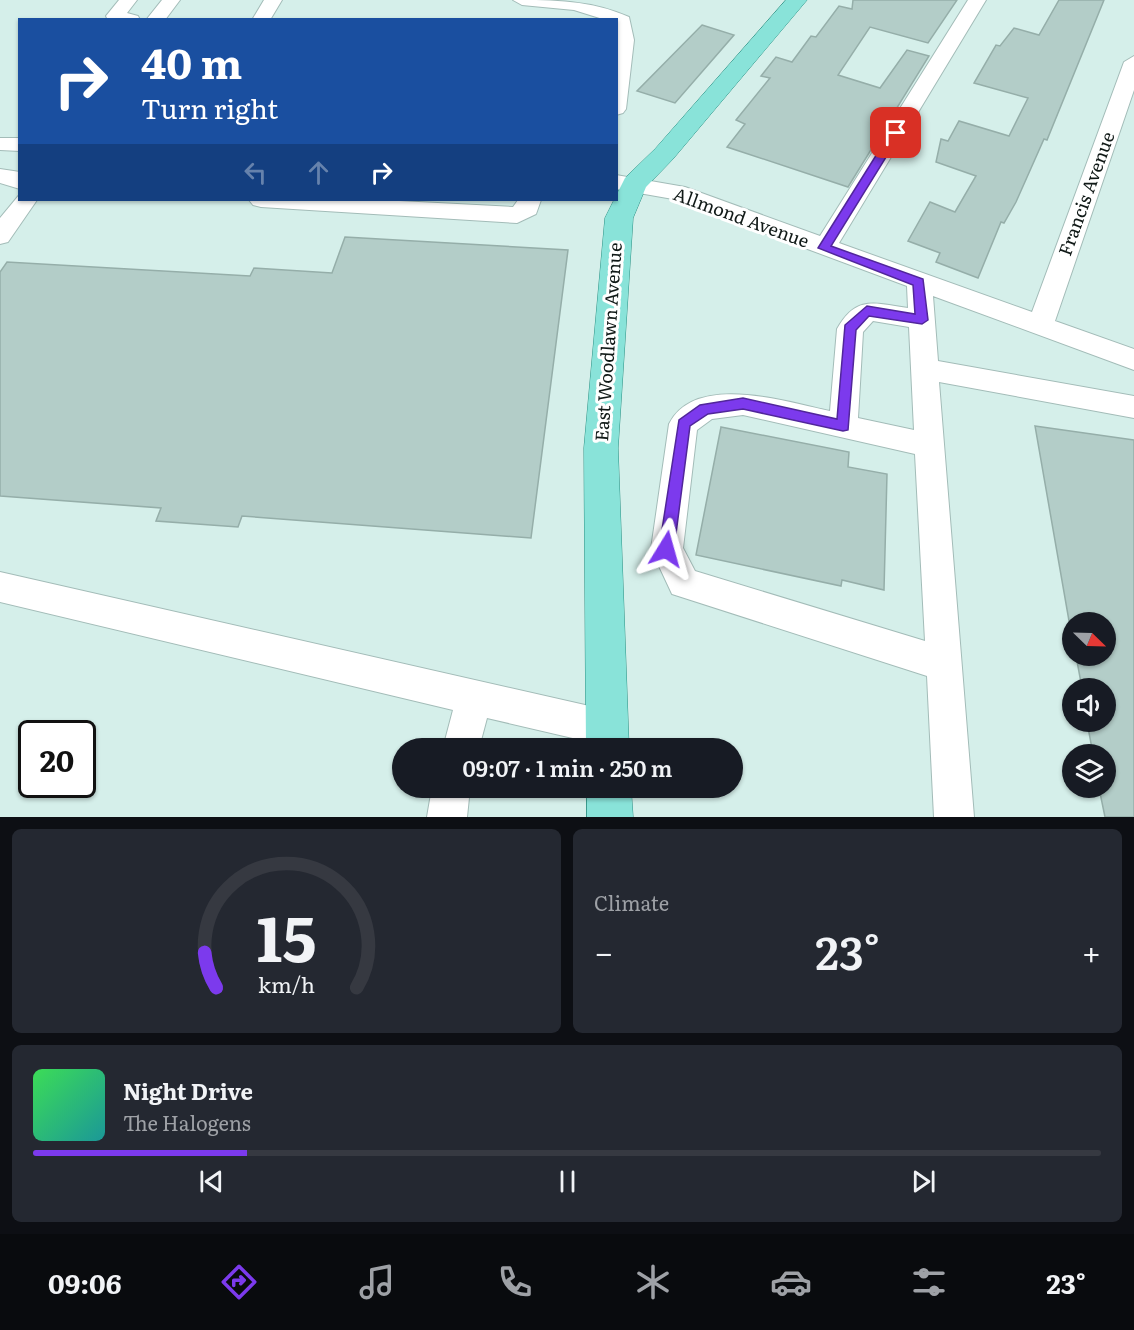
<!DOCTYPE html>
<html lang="en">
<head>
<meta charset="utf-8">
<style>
  body { margin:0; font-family:Literata,serif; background:#242831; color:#f1f3f6; height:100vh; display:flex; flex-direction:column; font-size:22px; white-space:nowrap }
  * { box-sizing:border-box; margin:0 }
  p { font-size:20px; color:#9ea1a6 }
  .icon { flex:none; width:33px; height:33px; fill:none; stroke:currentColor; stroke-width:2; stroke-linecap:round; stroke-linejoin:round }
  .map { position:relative; height:817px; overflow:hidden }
  .panel { display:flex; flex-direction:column; gap:12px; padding:12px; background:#0d0f14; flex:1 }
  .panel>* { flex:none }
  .top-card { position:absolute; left:18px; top:18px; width:600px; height:183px; border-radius:0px; box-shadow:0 2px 4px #0004; background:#1a4fa0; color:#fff; overflow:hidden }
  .needle { width:39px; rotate:113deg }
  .controls { position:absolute; left:1062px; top:612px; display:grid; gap:12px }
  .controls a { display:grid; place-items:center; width:54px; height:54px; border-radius:50%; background:#171b24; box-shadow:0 2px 4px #0004; font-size:30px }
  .speed { position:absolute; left:18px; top:720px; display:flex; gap:12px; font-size:30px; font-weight:700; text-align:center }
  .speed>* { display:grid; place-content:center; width:78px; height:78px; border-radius:50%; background:#171b24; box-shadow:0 2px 4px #0004; line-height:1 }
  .speed .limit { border:3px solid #111; border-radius:9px; background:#fff; color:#111 }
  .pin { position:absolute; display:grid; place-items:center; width:51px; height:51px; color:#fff; margin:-26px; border-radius:12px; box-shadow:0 3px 9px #0006 }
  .me { position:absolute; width:66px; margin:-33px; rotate:8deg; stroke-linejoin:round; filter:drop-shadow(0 0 4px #0008) }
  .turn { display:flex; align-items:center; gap:21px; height:126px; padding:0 24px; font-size:27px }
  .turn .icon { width:78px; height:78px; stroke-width:2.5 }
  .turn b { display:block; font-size:42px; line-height:51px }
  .lanes { display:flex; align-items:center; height:57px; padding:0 24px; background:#0003; justify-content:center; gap:30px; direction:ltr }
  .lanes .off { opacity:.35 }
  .big { font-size:45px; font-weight:600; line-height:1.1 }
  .panel .card { flex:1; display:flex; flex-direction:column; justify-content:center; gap:9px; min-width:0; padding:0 21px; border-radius:9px; background:#242831 }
  .panel .dial { align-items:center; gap:0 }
  .dial svg { height:156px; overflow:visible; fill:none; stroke:#363941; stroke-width:7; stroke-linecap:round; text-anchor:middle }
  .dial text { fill:#f1f3f6; stroke:none }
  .song { display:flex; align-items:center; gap:18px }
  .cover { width:72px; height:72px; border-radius:9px; background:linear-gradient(135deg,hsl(130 70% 55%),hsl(180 70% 35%)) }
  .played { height:6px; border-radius:3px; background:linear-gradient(90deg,#7c3aed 20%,#363941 20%) }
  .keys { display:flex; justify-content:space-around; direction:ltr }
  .heat { display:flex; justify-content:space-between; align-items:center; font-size:33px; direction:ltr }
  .panel .tiles { flex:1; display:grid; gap:12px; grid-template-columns:1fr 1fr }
  .card:last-child { grid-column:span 2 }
  .trip { position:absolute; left:392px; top:738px; width:351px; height:60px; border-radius:30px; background:#171b24; box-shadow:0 2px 4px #0004; font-weight:600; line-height:60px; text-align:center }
  .menu { display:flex; height:96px; justify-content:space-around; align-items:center; background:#090b0e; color:#9ea1a6 }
  .menu .icon { width:42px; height:42px }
  .menu .on { color:#7c3aed }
  .menu b { font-size:27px; color:#f1f3f6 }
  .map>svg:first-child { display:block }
  .building { fill:#b3cdc8; stroke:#95aea9; stroke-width:1.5 }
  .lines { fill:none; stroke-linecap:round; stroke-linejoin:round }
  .minor-casing { stroke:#a3bcb8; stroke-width:2 }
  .major-casing { stroke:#2c9184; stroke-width:1 }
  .minor { fill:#fff; fill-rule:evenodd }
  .major { fill:#89e3d9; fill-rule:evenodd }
  .route { fill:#7c3aed; stroke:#51269a; stroke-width:1.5 }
  .labels { text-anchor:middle; stroke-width:6; stroke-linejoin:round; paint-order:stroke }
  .street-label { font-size:18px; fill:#101917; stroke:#fff }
</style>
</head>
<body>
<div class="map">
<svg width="1134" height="817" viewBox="0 0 1134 817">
  <rect width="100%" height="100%" fill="#d5efea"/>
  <!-- building -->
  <path class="building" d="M853,0h104l-29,43 -58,-16 -32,48 42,13 27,-38 22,6 -81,131 -121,-40 18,-23 -9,-4 34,-42 -9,-2 15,-19 16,5 19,-26 5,1 23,-31 13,3z
    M1059,0h45l-57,140 -3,-1 -28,63 -12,21 -3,-1 -23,56 -42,-16 4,-9 -32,-12 22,-39 25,10 21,-36 -40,-14 5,-23 7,2 11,-20 50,15 19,-38 -54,-15 22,-38 4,1 14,-18 25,7z
    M702,25l32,10 -59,68 -38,-12z
    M345,237l223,13 -37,288 -289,-22 -4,11 -82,-6 5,-13 -161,-12v-224l7,-10 243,14 4,-8 78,5z
    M1035,426l99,14v377h-29l-6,-29h7v-34h-13l-6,-32h19v-34h-24l-6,-32h30v-34h-34v16z
    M721,427l128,25 -1,15 39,7 -3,116 -42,-10 -1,6 -145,-31z"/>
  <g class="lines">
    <!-- minor casing -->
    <g class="minor-casing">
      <path id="minor" d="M119,0h18l-10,13 11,3 2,4h-32l-2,-4z
        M162,0h18l-15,20h-19z
        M264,0h18l-12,20h-18z
        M513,0c41,0 78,0 116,17l5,23 -8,69 -3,4 -7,2v-95h-10l-32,-10 -52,-5z
        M968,0h18l-147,243 193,69 92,-250 10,-6v34l-79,231 79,28v21l-201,-74 5,65 196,35v22l-195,-36 35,435h-40l-7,-141 -255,-82 -21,-45 18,-125c26,-52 118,-22 161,-13l7,-82c19,-34 37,-26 71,-21l-1,-22 -234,-87 -57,-10v-14l69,12 135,49zM873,321l36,6 5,103 -56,-12 5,-86zM743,415l172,39 10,187 -230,-70 -12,-23 14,-118 15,-11z
        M0,138h20v13l-20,-1z
        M0,169l20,3v17l-20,-6z
        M20,194v6h17l-29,42 -8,2v-26z
        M249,200h131l133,7 5,-7h23l-5,14 -19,9 -256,-16 -8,-2z
        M0,572l607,138 13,5 5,13 -5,13 -13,5 -120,-28 -8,30h-36l10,-38 -453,-108z
        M432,788h38l-3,29h-40z"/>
    </g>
    <!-- major casing -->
    <g class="major-casing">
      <path id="major" d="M786,0h21l-134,159 -27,28 -13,31 -15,230 11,300h-43l-2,-300 21,-230 20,-40 30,-29z
        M587,788h44l2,29h-46z"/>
    </g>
    <!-- minor -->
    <use href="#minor" class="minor"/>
    <!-- major -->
    <use href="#major" class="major"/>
  </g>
  <!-- route -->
  <path class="route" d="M892,130l9,3 -70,113 92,33 5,41 -6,4 -53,-8 -13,14 -8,100 -5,1 -100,-22 -35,5 -18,12 -16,123 -2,5h-11l-2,-5 20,-129 21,-15 43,-7 94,21 8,-94 22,-19 48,8 -2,-29 -95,-37z"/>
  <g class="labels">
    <!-- street labels -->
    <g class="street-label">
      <text transform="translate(1087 194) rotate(-70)" y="6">Francis Avenue</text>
      <text transform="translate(741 218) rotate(20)" y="6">Allmond Avenue</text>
      <text transform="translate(609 342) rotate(-86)" y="6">East Woodlawn Avenue</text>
    </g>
  </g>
</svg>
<div class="controls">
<a><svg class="needle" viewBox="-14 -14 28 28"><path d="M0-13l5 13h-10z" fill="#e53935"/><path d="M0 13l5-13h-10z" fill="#9ea1a6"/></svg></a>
<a><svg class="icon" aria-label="sound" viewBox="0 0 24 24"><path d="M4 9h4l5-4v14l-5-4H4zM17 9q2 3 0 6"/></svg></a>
<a><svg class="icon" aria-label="layers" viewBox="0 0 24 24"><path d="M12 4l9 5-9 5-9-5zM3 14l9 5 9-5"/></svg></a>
</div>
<div class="speed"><div class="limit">20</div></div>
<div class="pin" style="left:896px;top:133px;background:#d93025"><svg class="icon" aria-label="arrive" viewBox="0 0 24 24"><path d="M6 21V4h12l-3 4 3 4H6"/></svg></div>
<svg class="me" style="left:666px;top:549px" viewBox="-20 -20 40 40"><path d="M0-17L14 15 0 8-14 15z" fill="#7c3aed" stroke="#fff" stroke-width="4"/></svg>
<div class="trip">09:07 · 1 min · 250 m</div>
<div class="top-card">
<div class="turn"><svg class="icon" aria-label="right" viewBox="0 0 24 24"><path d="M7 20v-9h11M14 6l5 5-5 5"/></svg><div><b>40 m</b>Turn right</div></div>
<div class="lanes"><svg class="icon off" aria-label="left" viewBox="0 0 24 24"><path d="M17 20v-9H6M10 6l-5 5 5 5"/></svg><svg class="icon off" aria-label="ahead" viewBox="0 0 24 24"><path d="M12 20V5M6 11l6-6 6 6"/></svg><svg class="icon" aria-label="right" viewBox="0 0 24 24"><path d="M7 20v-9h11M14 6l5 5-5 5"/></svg></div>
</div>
</div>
<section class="panel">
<div class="tiles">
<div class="card dial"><svg viewBox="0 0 100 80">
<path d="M14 69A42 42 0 1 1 86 69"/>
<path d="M14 69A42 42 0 0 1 8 51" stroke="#7c3aed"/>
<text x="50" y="56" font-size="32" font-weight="700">15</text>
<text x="50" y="72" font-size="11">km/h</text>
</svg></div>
<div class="card"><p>Climate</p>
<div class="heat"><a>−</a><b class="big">23°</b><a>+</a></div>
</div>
<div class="card">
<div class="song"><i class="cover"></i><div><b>Night Drive</b><p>The Halogens</p></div></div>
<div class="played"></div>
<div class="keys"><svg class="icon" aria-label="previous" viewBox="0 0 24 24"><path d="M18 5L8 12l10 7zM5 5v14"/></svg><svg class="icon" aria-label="pause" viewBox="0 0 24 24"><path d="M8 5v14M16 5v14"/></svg><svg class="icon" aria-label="next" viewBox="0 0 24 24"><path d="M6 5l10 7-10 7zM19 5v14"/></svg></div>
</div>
</div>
</section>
<nav class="menu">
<b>09:06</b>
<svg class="icon on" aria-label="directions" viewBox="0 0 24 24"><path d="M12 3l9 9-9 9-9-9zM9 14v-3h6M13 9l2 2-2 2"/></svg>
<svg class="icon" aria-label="music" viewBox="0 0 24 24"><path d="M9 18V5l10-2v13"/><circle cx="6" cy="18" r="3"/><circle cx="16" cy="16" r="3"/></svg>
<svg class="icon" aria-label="phone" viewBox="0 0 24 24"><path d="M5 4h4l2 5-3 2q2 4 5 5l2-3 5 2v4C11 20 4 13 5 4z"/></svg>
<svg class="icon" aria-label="climate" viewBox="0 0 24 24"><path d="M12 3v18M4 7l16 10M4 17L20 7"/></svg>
<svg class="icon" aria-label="car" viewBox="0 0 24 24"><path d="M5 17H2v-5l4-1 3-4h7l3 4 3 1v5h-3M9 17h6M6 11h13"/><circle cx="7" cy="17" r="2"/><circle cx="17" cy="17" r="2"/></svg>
<svg class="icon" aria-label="filters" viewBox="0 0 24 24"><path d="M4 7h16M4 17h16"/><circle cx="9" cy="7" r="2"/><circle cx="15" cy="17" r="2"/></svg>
<b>23°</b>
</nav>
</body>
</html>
